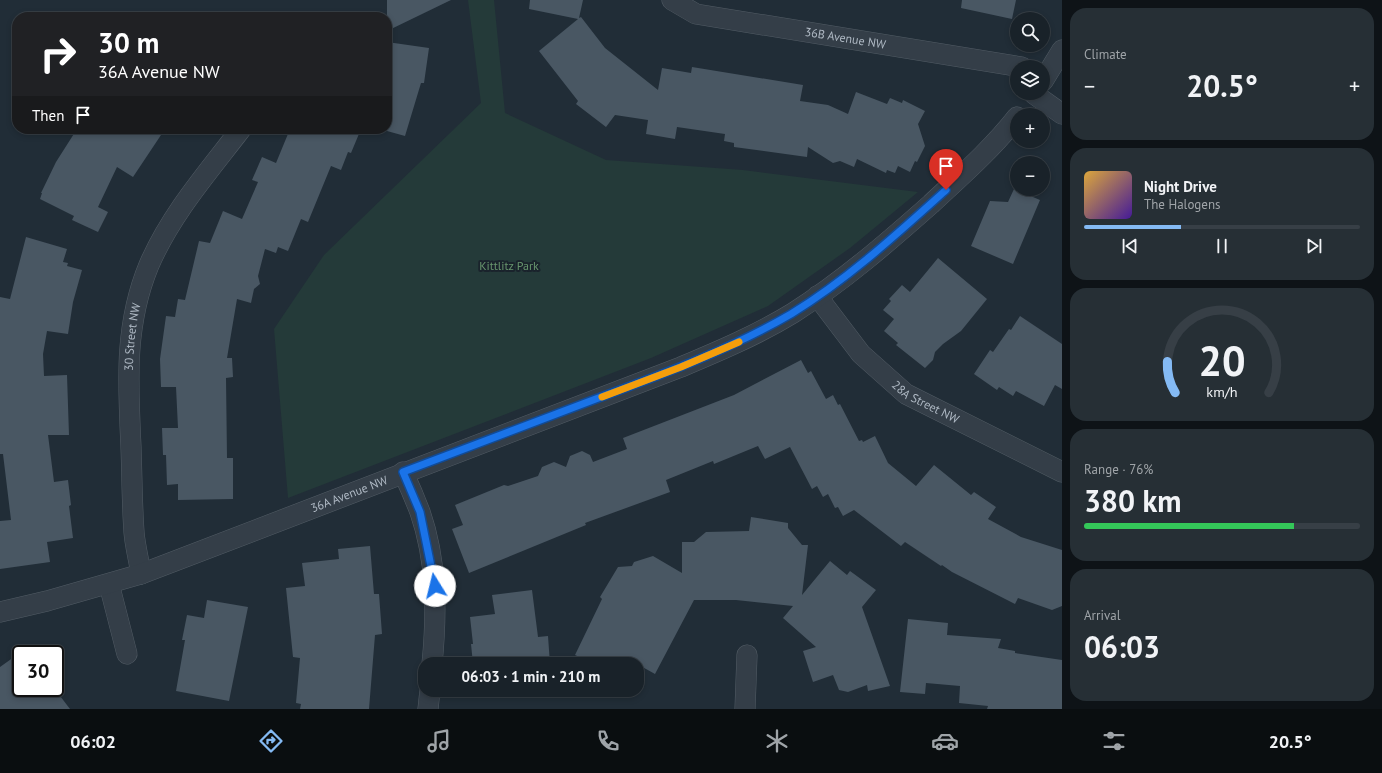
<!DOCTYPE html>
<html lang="en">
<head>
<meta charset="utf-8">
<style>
  body { margin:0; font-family:"PT Sans",sans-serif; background:#262f35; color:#f1f3f6; height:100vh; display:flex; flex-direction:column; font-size:15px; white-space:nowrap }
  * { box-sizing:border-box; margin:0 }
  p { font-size:13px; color:#9fa4a8 }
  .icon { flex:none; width:22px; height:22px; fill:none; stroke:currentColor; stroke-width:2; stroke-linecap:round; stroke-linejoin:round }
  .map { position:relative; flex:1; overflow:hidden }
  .details { display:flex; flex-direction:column; gap:8px; padding:8px; background:#0e1317; width:320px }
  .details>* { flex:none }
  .guide { position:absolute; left:12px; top:12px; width:380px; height:122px; border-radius:16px; box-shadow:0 2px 6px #0003,0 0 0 1px #373f46; background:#202124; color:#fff; overflow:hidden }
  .buttons { position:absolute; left:1010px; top:12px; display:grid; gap:8px }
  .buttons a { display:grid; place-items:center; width:40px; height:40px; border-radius:50%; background:#192229; box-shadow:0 2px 6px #0003,0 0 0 1px #373f46; font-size:20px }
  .speed { position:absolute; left:12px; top:645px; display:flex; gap:8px; font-size:20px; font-weight:700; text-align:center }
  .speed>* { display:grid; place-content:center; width:52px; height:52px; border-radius:50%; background:#192229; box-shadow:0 2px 6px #0003,0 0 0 1px #373f46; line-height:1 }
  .speed .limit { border:2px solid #111; border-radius:6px; background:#fff; color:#111 }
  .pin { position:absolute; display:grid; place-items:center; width:34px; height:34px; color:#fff; margin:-41px -17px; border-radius:50% 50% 50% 0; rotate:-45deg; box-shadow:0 0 4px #0007 }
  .pin .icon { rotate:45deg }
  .me { position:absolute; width:44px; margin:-22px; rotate:351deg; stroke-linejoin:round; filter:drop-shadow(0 0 3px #0008) }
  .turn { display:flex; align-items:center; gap:14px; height:84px; padding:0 20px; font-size:18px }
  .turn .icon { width:52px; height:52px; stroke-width:2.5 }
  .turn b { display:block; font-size:28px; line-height:34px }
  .then { display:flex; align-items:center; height:38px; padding:0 20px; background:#0003; gap:8px; font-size:15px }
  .big { font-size:30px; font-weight:800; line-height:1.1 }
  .details .widget { flex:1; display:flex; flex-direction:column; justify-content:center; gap:6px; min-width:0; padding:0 14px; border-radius:16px; background:#262f35 }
  .details .dial { align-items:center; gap:0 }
  .dial svg { height:104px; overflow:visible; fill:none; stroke:#373f46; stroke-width:7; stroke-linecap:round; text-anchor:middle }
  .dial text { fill:#f1f3f6; stroke:none }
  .song { display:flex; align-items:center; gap:12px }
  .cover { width:48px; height:48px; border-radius:6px; background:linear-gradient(135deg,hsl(40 70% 55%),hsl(260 70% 35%)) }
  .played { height:4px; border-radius:2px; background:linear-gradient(90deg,#84baf4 35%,#373f46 35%) }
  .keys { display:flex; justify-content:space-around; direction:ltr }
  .heat { display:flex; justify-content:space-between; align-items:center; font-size:22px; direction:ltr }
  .charge { height:6px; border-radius:3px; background:linear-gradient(90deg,#34c759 76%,#373f46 0) }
  .trip { position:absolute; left:418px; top:657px; width:226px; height:40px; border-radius:16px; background:#192229; box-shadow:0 2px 6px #0003,0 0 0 1px #373f46; font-weight:800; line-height:40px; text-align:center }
  .tabs { display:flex; height:64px; justify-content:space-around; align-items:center; background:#0a0e10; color:#9fa4a8 }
  .tabs .icon { width:28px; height:28px }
  .tabs .selected { color:#84baf4 }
  .tabs b { font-size:18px; color:#f1f3f6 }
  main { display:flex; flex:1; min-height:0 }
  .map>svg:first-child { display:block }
  .green { fill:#243a39 }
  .building { fill:#495763 }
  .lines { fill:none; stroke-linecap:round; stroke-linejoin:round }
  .minor-casing { stroke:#525c65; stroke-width:21 }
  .minor { stroke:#343e48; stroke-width:20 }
  .route-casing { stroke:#114b97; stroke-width:10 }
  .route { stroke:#1a73e8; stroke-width:7 }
  .slow { stroke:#f59e0b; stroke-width:7 }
  .labels { text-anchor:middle; stroke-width:4; stroke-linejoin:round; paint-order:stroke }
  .street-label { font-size:12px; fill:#afb9c4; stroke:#1a232c }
  .park-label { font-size:12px; fill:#67946d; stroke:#1a232c }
</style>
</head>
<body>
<main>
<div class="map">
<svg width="1062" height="709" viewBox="0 0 1062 709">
  <rect width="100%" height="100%" fill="#212d37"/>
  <!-- green -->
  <path class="green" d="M468,0h26l11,113 101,47 137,10 175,22 -68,56 -82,58 -117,52 -363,140 -14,-169 50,-74 157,-152z"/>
  <!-- building -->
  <path class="building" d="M387,0h64l-64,31z
    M530,0h53l-4,18 2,-1 24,31 53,42 4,-22 29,5 1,-6 111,18 -3,16 28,4 20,9 8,-22 31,12 3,-6 12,5 1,-3 22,11 -7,13 7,22 -8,16 -2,-1 -5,11 -12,-6 -3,7 -8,-3 -1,3 -29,-14 -3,8 -14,-6 -7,2 -25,-16 -1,10 -73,-10v-4l-10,-2 1,-7 -48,-7 -2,12 -29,-5 2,-14 -33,-5 -9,12 -30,-23 2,-3 -39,-50 39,-32 -49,-10z
    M962,0h54l-4,19 -51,-11z
    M387,42l42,6 -5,35h-3l-16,53 -18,-5z
    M77,129h88l-32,48 -16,-10 -19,40 10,5 -10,20 -26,-12 2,-4 -34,-17 2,-6h-1l15,-31z
    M290,129h71l-10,24 -3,-1 -7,18 -10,-4 -23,56 -7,-3 -13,32 -10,-4 -2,6 -11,-4 -7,27 2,8 -6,5 -3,14 -14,-4 -10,59h5l1,19 -7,1 1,80h6v41l-55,1v-16l-11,1 -1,-30h-3l-1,-27h16l-2,-41h-15l-1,-28 6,-43 9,1 3,-18 7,1 14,-59 11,2 13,-32 19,8 16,-37 -6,-2 10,-23 14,6z
    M1014,189l26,11 -27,64 -42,-18 19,-45 18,1z
    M26,237l41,12 -4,13 5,1 -1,3 15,4 -9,32 -5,32 -21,-3 -4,23 1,22 23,-1 2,60h-21l6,47 14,-2 3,25 -2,1 4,32 -26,4 3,20 -50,7v-48l11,-1 -8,-66h-3v-157l10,2z
    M938,258l49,41 -26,32 -18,13 -8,8 -2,8 -8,8 -29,-23 2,-2 -14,-12 10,-12 -11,-9 8,-9 -2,-2 13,-14 8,7z
    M1020,316l42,28v45l-7,-4 -11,21 -28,-15 -3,5 -14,-9 -2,3 -23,-16 16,-24 3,2 16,-23 2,1z
    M801,360l7,13 3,-2 15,28 7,-4 5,10 2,-1 19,37 3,-1 1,2 12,-6 13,27 28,23 18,-21 37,30 3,-3 22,15 -8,12 33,18 41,13v56l-10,4 -34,-12 -3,6 -63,-32 -10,-7 -1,1 -36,-24 -4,4 -47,-36 -11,6 -5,-9 -3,1 -7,-14 -5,3 -6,-11 -5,3 -22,-42 -25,12 -7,-13 -44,18 -1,-3 -47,19 4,12 -85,31 1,2 -117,48 -17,-44 11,-4 -8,-20 49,-20 4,1 30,-10 4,-9 12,-5 12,5 4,-11 12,-5 8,4 3,7 34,-13 -4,-11 111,-43z
    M751,517l37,6v5l14,17h6l-6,50 28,-34 17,14 3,-4 26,19 -14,17 28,79 -22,5 -1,-6 -19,7 -9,-2 -6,-15 -20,7 -10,-31 13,-4 -33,-29 10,-12 -57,-6h-42l-39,74 -18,-10h-43l-19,-9 27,-56 -2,-2 18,-30 14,-1 2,-4 19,-6 29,17v-31h12l12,-10 43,-1z
    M370,546l4,48h5l3,40 -7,1 -6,74h-69l1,-5 -5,-1 4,-45 -7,-1 -7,-69 19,-2 -3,-23 37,-4 -1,-10z
    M532,590l6,47 10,-1 2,28h-77l-2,-20h2l-3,-27 25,-3 -3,-19z
    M207,600l41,7 -19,94 -53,-10 9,-51h-3l5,-25 17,3z
    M908,619l40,4 -1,12 54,4 -3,9 17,3v2l47,7v49h-75l1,-3 -29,-3 1,-17 -34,-3 -1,11 -25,-2z
    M21,652v36h33l16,21h-70v-42z"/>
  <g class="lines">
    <!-- minor casing -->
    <g class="minor-casing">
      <g id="minor">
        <path id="s1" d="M672,0l24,14 326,53"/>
        <path d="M1043,81l19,-31"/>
        <path d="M1034,94l28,20"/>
        <path id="s2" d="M817,296l44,58 45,40 156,78"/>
        <path d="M403,472c6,13 12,27 17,40 17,49 17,101 12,152"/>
        <path id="s3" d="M141,574c-2,-14 -6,-28 -7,-42 -2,-28 -2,-57 -3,-85 -3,-64 -7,-122 18,-182 22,-51 59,-93 92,-136"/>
        <path d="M109,584l18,70"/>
        <path id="s4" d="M0,612l47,-11 94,-27 540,-207c38,-16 76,-32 112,-54 50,-32 94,-70 138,-109 30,-28 61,-55 86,-87"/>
        <path d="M428,709l2,-19"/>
        <path d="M745,709l2,-54"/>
      </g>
    </g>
    <!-- minor -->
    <use href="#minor" class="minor"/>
  </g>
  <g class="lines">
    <!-- route casing -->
    <g class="route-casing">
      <path id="route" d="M435,586l-15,-74 -17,-40c66,-25 132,-50 198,-75 65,-24 130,-48 190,-83 57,-35 106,-80 155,-124"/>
    </g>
    <!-- route -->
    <use href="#route" class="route"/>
    <!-- slow -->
    <path class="slow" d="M602,397l79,-30 58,-25"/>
  </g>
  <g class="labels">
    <!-- street labels -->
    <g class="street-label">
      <text dy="4" stroke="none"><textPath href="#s1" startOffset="179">36B Avenue NW</textPath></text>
      <text dy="4" stroke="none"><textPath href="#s3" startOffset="238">30 Street NW</textPath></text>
      <text dy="4" stroke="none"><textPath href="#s2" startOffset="154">28A Street NW</textPath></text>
      <text dy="4" stroke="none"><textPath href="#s4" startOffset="369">36A Avenue NW</textPath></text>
    </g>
    <!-- park labels -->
    <g class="park-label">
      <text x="509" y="270">Kittlitz Park</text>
    </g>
  </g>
</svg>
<div class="buttons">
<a><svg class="icon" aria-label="search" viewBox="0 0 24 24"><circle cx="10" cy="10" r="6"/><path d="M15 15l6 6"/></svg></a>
<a><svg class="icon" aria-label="layers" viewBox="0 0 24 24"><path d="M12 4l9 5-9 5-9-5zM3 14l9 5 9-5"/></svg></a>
<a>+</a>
<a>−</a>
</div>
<div class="speed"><div class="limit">30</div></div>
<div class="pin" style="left:946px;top:190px;background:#d93025"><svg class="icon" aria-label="arrive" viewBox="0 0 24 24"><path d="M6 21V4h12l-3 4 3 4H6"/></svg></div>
<svg class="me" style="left:435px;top:586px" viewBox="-20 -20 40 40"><circle r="19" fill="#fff"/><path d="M0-13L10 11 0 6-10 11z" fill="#1a73e8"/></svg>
<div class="trip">06:03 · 1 min · 210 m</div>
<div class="guide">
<div class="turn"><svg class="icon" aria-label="right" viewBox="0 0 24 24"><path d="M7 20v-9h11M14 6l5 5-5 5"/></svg><div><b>30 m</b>36A Avenue NW</div></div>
<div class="then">Then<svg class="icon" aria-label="arrive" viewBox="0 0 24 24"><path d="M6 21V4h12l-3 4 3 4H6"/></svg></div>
</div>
</div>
<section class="details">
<div class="widget"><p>Climate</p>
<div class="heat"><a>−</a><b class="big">20.5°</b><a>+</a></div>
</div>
<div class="widget">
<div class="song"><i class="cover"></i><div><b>Night Drive</b><p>The Halogens</p></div></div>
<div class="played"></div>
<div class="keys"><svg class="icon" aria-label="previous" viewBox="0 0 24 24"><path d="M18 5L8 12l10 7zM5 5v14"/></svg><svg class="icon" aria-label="pause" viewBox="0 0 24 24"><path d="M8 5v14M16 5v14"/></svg><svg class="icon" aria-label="next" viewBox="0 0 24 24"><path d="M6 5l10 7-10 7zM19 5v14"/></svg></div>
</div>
<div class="widget dial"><svg viewBox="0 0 100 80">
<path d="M14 69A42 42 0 1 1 86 69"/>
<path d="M14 69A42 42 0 0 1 8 45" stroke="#84baf4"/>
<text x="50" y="56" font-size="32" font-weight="700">20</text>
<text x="50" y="72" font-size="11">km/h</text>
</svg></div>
<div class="widget"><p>Range · 76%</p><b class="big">380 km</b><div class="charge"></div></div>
<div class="widget"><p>Arrival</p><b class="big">06:03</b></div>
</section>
</main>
<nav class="tabs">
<b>06:02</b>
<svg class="icon selected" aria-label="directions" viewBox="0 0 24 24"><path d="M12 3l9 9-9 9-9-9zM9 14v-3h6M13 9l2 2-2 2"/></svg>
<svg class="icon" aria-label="music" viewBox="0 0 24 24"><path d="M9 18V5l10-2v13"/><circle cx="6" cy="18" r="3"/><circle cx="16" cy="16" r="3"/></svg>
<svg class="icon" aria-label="phone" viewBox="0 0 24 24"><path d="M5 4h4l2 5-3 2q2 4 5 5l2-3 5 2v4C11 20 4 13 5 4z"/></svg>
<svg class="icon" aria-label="climate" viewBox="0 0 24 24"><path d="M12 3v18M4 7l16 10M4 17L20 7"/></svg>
<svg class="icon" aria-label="car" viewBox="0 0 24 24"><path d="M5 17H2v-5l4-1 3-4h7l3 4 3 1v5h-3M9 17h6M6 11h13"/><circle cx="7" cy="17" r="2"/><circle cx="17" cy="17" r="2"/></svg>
<svg class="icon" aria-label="filters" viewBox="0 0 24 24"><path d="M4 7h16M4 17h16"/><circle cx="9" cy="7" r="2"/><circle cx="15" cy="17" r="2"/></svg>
<b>20.5°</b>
</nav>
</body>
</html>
